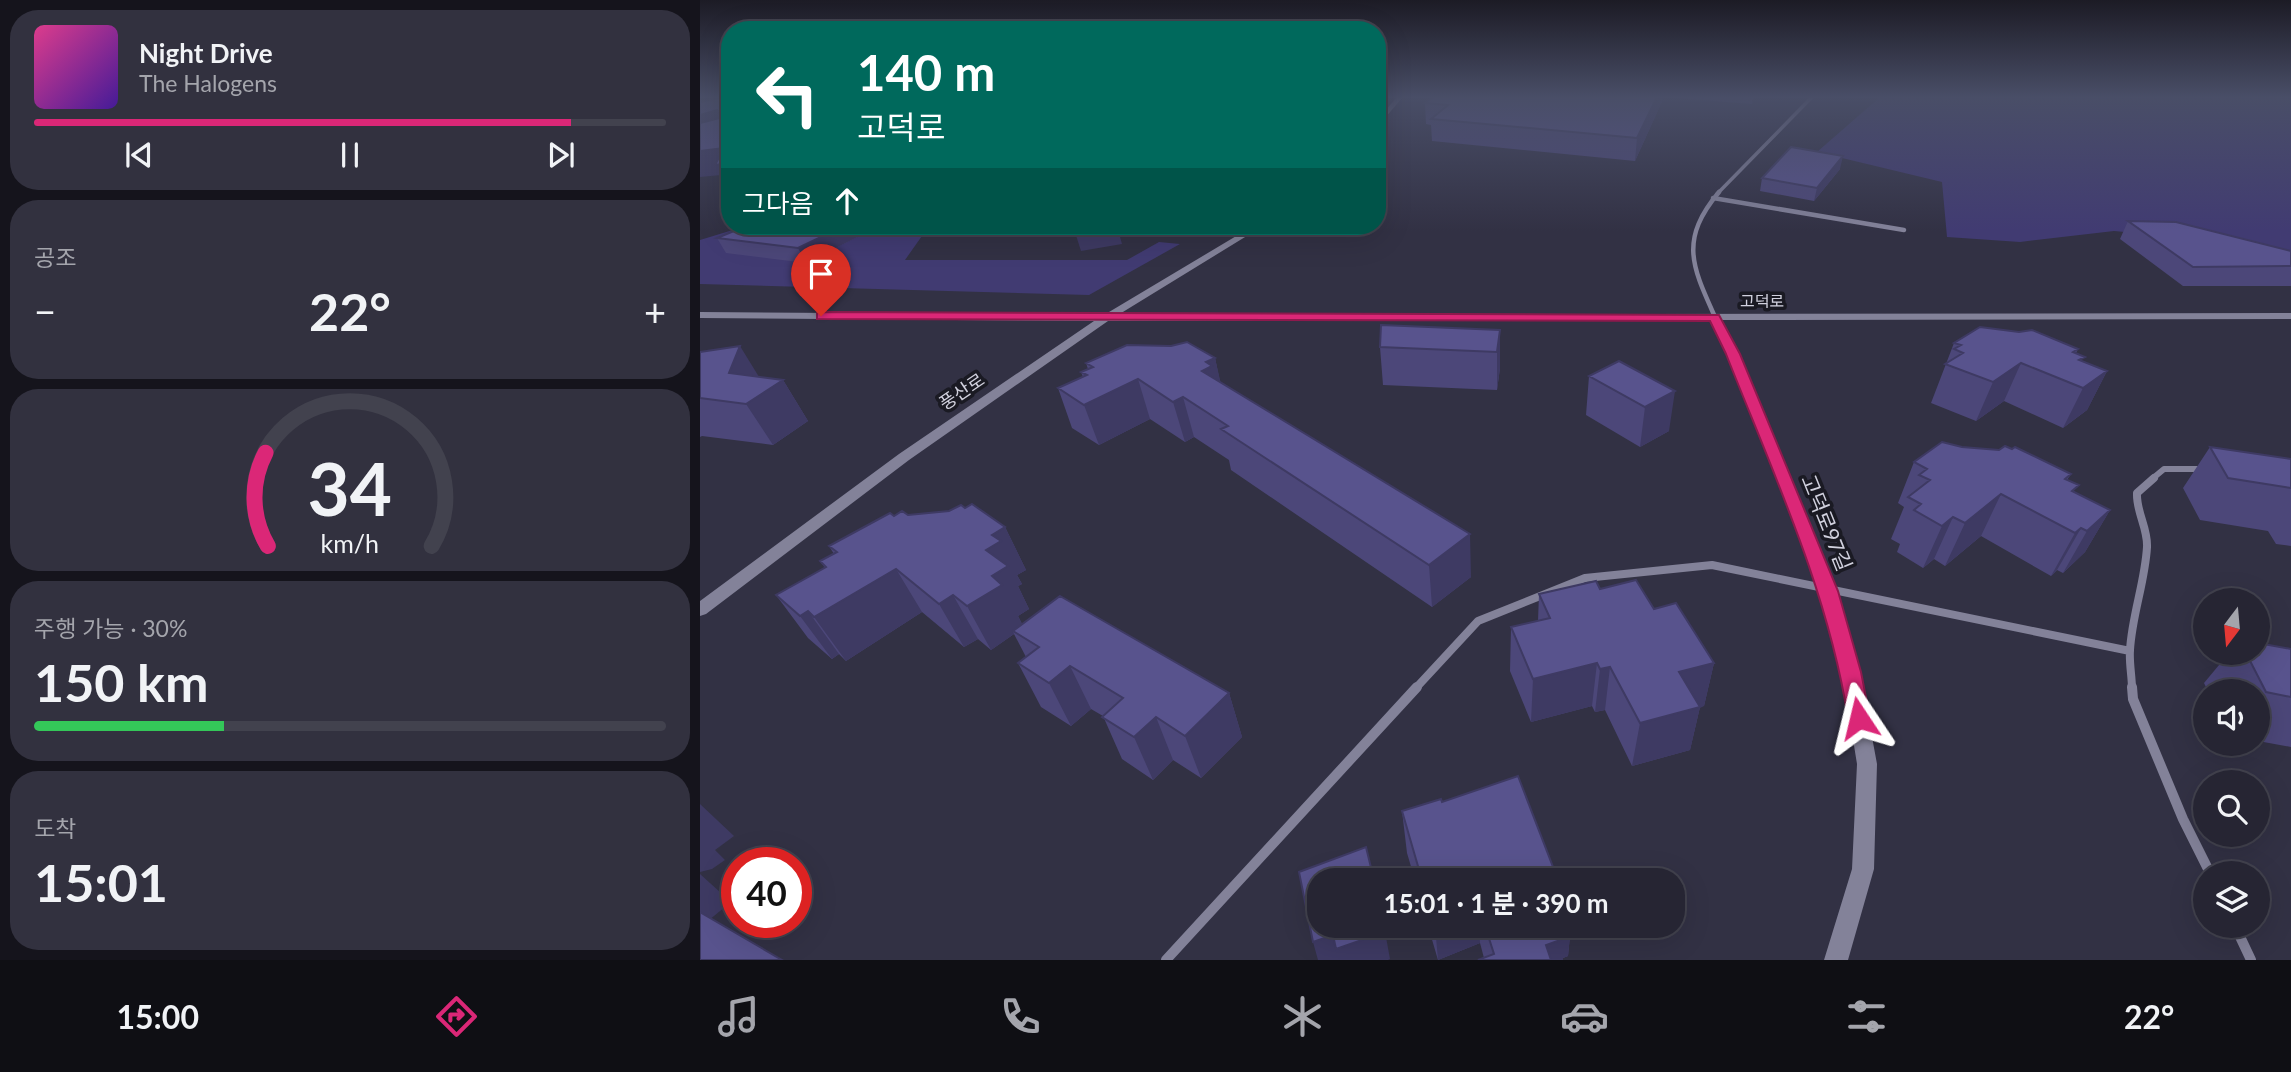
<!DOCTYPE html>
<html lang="ko">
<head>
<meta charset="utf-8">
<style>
  body { margin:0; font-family:Lato,"Noto Sans KR",sans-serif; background:#32313f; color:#f1f3f6; height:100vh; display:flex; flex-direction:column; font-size:26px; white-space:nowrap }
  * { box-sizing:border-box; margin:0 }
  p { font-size:23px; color:#a4a5ac }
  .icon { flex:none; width:38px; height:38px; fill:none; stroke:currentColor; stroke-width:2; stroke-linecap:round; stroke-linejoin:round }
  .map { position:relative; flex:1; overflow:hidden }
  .side { display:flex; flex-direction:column; gap:10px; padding:10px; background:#15141c; width:700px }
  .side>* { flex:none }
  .guide { position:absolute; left:21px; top:21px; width:665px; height:214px; border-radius:28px; box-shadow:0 7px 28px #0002,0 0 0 2px #42424e; background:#00695c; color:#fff; overflow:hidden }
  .needle { width:46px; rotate:196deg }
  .buttons { position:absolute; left:1493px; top:588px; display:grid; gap:14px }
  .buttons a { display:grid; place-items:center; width:77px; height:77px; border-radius:50%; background:#262533; box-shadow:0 7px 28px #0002,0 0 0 2px #42424e; font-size:35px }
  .speed { position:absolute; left:21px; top:847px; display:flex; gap:14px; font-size:35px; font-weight:700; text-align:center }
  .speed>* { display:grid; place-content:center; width:91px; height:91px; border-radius:50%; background:#262533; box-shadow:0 7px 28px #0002,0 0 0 2px #42424e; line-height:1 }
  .speed .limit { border:10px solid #d22; background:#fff; color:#111 }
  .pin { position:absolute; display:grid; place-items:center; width:60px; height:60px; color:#fff; margin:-72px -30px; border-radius:50% 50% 50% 0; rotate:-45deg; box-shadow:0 0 7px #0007 }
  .pin .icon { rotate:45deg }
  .me { position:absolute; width:77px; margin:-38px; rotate:350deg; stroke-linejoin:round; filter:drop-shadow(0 0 5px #0008) }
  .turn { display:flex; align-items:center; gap:24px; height:147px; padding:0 21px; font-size:32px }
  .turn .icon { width:91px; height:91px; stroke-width:2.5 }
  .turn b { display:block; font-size:49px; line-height:60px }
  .then { display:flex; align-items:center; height:66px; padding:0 21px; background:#0003; gap:14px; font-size:26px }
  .big { font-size:52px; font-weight:700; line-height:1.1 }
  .side .card { flex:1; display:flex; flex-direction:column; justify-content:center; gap:10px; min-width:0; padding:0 24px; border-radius:28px; background:#32313f }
  .side .dial { align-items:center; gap:0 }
  .dial svg { height:182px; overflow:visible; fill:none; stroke:#42424e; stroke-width:7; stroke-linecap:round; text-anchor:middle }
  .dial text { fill:#f1f3f6; stroke:none }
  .song { display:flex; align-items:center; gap:21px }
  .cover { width:84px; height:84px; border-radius:10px; background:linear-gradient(135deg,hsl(330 70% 55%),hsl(260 70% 35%)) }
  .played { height:7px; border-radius:4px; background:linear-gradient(90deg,#db2777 85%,#42424e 85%) }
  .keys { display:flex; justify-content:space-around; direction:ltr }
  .heat { display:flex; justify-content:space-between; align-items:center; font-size:38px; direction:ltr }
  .charge { height:10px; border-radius:5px; background:linear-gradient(90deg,#34c759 30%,#42424e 0) }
  .trip { position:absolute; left:607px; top:868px; width:378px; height:70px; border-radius:28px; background:#262533; box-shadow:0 7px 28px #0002,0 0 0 2px #42424e; font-weight:700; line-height:70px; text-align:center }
  .menu { display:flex; height:112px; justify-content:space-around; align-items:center; background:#0f0f14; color:#a4a5ac }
  .menu .icon { width:49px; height:49px }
  .menu .selected { color:#db2777 }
  .menu b { font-size:32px; color:#f1f3f6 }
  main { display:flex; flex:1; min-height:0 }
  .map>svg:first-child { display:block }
  .green { fill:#413b72 }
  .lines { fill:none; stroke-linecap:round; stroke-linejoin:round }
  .street-far4 { stroke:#838299; stroke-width:3.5 }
  .street-far3 { stroke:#838299; stroke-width:4.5 }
  .street-far2 { stroke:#838299; stroke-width:6 }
  .street-far1 { stroke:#838299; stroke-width:8 }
  .street { stroke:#838299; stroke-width:10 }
  .secondary { fill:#838299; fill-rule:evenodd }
  .wall { fill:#4c4779 }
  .shaded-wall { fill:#3e3a63 }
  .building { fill:#58538d; stroke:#3e3a63; stroke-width:2 }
  .route { fill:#db2777; stroke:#8e194d; stroke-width:2 }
  .labels { text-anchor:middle; stroke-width:7; stroke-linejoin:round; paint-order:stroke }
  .far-street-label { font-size:16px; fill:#d1d1de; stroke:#1a1a23 }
  .street-label { font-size:18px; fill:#d1d1de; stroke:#1a1a23 }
  .near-street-label { font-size:21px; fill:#d1d1de; stroke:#1a1a23 }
</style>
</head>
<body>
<main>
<section class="side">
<div class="card">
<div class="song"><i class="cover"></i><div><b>Night Drive</b><p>The Halogens</p></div></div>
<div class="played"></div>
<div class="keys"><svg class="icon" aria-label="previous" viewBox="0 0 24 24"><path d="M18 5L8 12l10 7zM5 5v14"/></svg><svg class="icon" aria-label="pause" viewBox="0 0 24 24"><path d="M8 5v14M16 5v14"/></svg><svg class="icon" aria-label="next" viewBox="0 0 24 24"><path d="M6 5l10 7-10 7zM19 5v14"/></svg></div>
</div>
<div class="card"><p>공조</p>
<div class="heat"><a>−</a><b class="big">22°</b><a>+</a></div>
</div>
<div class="card dial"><svg viewBox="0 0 100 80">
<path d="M14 69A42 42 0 1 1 86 69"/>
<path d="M14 69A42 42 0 0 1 13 28" stroke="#db2777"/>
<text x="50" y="56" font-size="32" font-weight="700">34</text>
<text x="50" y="72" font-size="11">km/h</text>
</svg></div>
<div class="card"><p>주행 가능 · 30%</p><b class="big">150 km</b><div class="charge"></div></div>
<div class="card"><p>도착</p><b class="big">15:01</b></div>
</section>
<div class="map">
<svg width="1591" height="960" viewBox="0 0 1591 960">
  <rect width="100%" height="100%" fill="#323144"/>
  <!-- green -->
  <path class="green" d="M1180,97h411v172l-122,-33 -55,-5 -94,11 -73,-5 -5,-55 -125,-30z
    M46,226h183l-24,34h222l32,-18 21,2 -91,51 -389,-11v-44z"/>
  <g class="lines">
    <!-- street-far4 -->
    <path class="street-far4" d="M1017,194l95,-97"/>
    <!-- street-far3 -->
    <path class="street-far3" d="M1013,198l191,32
      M1015,317c-23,-51 -36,-77 4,-125"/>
    <!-- street-far2 -->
    <path class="street-far2" d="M1452,479l12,-10h40"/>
    <!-- street-far1 -->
    <path class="street-far1" d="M715,689l63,-68 107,-43 127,-13 418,86
      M1432,689c0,-13 -3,-26 -2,-39 2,-35 15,-68 17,-103 1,-19 -11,-35 -10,-54l17,-15"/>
    <!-- street -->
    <path class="street" d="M1432,687l1,12 50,120 27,54
      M1535,926l16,34
      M466,960l251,-273"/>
    <!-- secondary -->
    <path class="secondary" d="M697,97h6l-26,30v-7z
      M553,226h10l-145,89 1173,-2v6l-569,1 17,34 98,237 23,81 17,92 -3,105 -26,91h-24l28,-91 5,-105 -15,-92 -21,-81 -94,-237 -16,-34 -603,1 -199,139 -203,154 -6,2v-15l199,-147 195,-133 -394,-3v-6l404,3z"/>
  </g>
  <!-- wall -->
  <path class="wall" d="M733,97h320l-1,7 -88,-7 -29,64 -203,-20 -1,-16 -5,-1 -1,-21z
    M1140,169l-26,32 -54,-10 2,-13z
    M1428,221l163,30v35h-108l-63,-47z
    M179,226l-73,37 -80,-10 -9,-15z
    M800,330v38l-3,22 -114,-5 -3,-38z
    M1254,343l124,6 -2,4 7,9 24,9 -20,39 -24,18 -59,-27 -28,20 -45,-18z
    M0,352l59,25 24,3 25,41 -35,24 -71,-9 -2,1z
    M515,358l5,24 251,195 -39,30 -201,-137 -2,-10 -35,-23 -9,5 -35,-23 -51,26 -27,-17 -14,-40 25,-11 -2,-5 7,-3 -2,-6z
    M919,361l50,70 -29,16 -54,-32 3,-39z
    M1510,447l81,12v87l-15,-2 -8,-13 -68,-11 -17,-32z
    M1214,462l157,12 -4,6 8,12 35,18 -25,42 -22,21 -6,-3 -6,6 -70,-40 -36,30 -11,-7 -11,9 -26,-16 3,-8 -9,-5 13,-32 -6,-4z
    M265,508l40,19 21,43 -9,5 5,9 -4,2 11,23 -11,7 4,8 207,69 13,44 -41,41 -28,-18 -20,20 -31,-21 -19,-43 -12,-7 -20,17 -30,-19 -23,-44 8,-6 -12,-23 -23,16 -13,-11 -14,8 -42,-35 -76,49 -7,-7 -7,5 -24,-21 -32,-43 49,-27 -5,-7 14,-7 -5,-8 65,-30 55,-5z
    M900,589l54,20 60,54 -10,43 -4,1 -10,43 -58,16 -27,-56 -10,2 -3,-6 -61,16 -21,-51 1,-44 27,-6 1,-27z
    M1591,649v98l-33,-6v-50h-50l-4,-8 25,-30h29z
    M742,802l116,78h-143l-8,-27 -5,-42z
    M728,926h143l-3,30 -5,2v2h-85l6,-2 -4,-15 -42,17z"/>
  <!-- shaded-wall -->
  <path class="shaded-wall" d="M957,97h7l-29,64 2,-23z
    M17,110l12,22 -29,8v-25z
    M24,148l6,10 -1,31 -8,-14 -21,2v-26z
    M1143,156l-3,13 -26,32 3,-13z
    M144,226h35l-73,37 -8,-15z
    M373,226h44l5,18 -41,7z
    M800,330v38l-3,22v-38z
    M40,346l24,39 19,-5 25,41 -35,24 -27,-41 -17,-31z
    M515,358l9,39 -22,-26 4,-9z
    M1321,363l-17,38 -28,20 17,-39z
    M1407,371l-20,39 -24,18 20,-40z
    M438,379l12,40 -51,26 -15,-40z
    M975,391l-6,40 -29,16 5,-40z
    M483,397l11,40 -9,5 -12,-40z
    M1301,494l-20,42 -36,30 20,-43z
    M1410,510l-25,42 -22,21 24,-42z
    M1253,517l-19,42 -11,9 19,-42z
    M305,527l21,43 -9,5 5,9 -4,2 11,23 -11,7 6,12 -11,3 1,3 -23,16 -24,-44 25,-30 -6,-26 6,-15z
    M1381,528l-24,42 -6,6 24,-43z
    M770,534l1,43 -39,30 -3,-42z
    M196,569l26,43 -76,49 -32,-44z
    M253,595l25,44 -14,8 -25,-43z
    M108,611l31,43 -7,5 -32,-43z
    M897,663l-5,43 -61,16 2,-43z
    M1014,663l-10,43 -4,1 -10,43 -58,16 8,-43 39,-51z
    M370,666l21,43 -20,17 -22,-43z
    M910,667l-5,43 -10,2 5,-43z
    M529,693l13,44 -41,41 -16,-42z
    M456,717l17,43 -20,20 -19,-43z
    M0,804l34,32 -19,14 10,10 -13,9 -12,3z
    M0,874l31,28 -28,23 -3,-2z
    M666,926h18l6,33 -2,1h-70l-5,-18 20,-7z
    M735,926h44l1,17 -42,17z
    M858,926h13l-3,30 -5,2v2h-18l1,-15z"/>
  <!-- building -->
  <path class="building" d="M23,97h7v66l-15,2 9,-17 -24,3v-28l20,-5 1,-5 -4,-3 -17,5v-13z
    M733,97h224l-20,41 -206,-19 17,-14 -23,-2z
    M1091,147l52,9 -26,32 -55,-10z
    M1428,221l48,1 115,29v15l-98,1z
    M46,226h98l-46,22 -81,-10z
    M681,325l119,5 -3,22 -117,-5z
    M1280,327l39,5 13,-2 46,19 -5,3 12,5 -6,3 28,11 -24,17 -62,-25 -28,19 -48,-18 18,-11 -9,-4 7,-4 -7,-2z
    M487,342l28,16 -9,4 6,4 -10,5 268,163 -41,31 -208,-136 7,-3 -45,-29 -10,5 -35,-23 -54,26 -26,-17 29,-13 -6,-3 12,-5 -7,-4 41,-18 44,1z
    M40,346l-11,27 54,7 -37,24 -46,-6v-46z
    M919,361l56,30 -30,16 -56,-31z
    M1242,442l20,5 37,3 6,-4 7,3 3,-2 56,27 -6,5 14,6 -7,6 38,19 -23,21 -6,-3 -6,5 -74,-39 -36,29 -12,-6 -11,9 -28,-16 7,-6 -13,-7 22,-17 -11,-5 8,-6 -13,-7z
    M1510,447l81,12v29l-63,-10z
    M272,504l33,23 -13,8 9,6 -15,9 22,16 -16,10 10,9 -35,21 -14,-11 -14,9 -43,-35 -82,48 -6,-6 -8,5 -24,-21 50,-28 -6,-6 17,-9 -8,-6 61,-33 4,3 8,-5 6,4 41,-4 12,-6 4,3z
    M936,580l18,29 22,-6 38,60 -35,9 21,35 -60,16 -30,-56 -10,2 -3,-6 -64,16 -22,-52 39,-9 -11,-24 57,-13 4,8z
    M360,596l169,97 -44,43 -29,-19 -22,20 -32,-20 21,-19 -53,-32 -21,17 -31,-20 21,-16 -26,-16z
    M1558,643l33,6v48l-25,-5 -20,-39h12z
    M818,776l40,104h-136l-20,-69 39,-12 1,3z
    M666,847l8,33h-54v46h46l-6,2 2,12 -26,9 -3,-14 -20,7 -14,-70z
    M0,912l82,48h-82z
    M785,926h76l5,12 -20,7 5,15h-73l16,-6z"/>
  <!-- sky -->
  <linearGradient id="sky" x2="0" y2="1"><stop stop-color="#1c1b25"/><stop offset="0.42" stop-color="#494e67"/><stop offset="1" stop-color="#494e67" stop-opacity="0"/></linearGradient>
  <rect width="1591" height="231" fill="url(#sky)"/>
  <!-- route -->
  <path class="route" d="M121,312l898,3 21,39 98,237 23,81 9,46 -3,6 -8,3 -8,-3 -3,-6c-20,-127 -75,-245 -122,-364l-16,-33 -893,-2v-6z"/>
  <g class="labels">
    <!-- far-street labels -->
    <g class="far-street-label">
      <text x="1062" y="307">고덕로</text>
    </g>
    <!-- street labels -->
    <g class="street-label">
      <text transform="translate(262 392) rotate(-34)" y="6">풍산로</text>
    </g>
    <!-- near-street labels -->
    <g class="near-street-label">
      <text transform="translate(1126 523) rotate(68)" y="7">고덕로97길</text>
    </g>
  </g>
</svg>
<div class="buttons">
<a><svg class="needle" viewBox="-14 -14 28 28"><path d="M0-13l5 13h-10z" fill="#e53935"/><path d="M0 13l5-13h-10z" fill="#a4a5ac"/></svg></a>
<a><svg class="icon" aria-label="sound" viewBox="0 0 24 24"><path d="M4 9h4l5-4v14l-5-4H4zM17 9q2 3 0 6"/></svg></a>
<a><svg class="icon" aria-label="search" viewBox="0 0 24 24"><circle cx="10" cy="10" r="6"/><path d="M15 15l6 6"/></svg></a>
<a><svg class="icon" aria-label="layers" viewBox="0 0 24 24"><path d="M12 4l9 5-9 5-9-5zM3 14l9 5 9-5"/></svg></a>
</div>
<div class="speed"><div class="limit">40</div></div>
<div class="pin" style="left:121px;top:316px;background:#d93025"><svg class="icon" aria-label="arrive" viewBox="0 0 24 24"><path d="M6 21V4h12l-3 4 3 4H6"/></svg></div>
<svg class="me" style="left:1159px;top:718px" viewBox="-20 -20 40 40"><path d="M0-17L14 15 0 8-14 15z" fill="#db2777" stroke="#fff" stroke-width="4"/></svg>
<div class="trip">15:01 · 1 분 · 390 m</div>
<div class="guide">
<div class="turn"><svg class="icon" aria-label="left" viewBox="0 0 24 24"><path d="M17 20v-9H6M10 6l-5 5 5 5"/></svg><div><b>140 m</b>고덕로</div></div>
<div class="then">그다음<svg class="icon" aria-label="ahead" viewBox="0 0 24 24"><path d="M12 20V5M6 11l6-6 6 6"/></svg></div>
</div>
</div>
</main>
<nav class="menu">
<b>15:00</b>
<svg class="icon selected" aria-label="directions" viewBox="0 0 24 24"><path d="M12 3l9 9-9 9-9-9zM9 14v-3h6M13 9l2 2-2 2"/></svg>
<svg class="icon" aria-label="music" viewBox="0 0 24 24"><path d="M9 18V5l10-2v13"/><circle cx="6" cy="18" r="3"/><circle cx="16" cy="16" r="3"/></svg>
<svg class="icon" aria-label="phone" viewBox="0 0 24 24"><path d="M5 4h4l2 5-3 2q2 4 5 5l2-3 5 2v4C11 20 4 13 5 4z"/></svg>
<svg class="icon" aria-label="climate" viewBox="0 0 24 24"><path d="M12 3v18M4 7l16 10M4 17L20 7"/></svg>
<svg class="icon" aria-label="car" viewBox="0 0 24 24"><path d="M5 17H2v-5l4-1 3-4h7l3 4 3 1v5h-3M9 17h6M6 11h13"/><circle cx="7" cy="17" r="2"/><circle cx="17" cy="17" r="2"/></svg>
<svg class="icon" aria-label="filters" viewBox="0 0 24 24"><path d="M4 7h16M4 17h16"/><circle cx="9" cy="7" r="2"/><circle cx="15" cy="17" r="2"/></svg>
<b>22°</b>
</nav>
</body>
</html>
